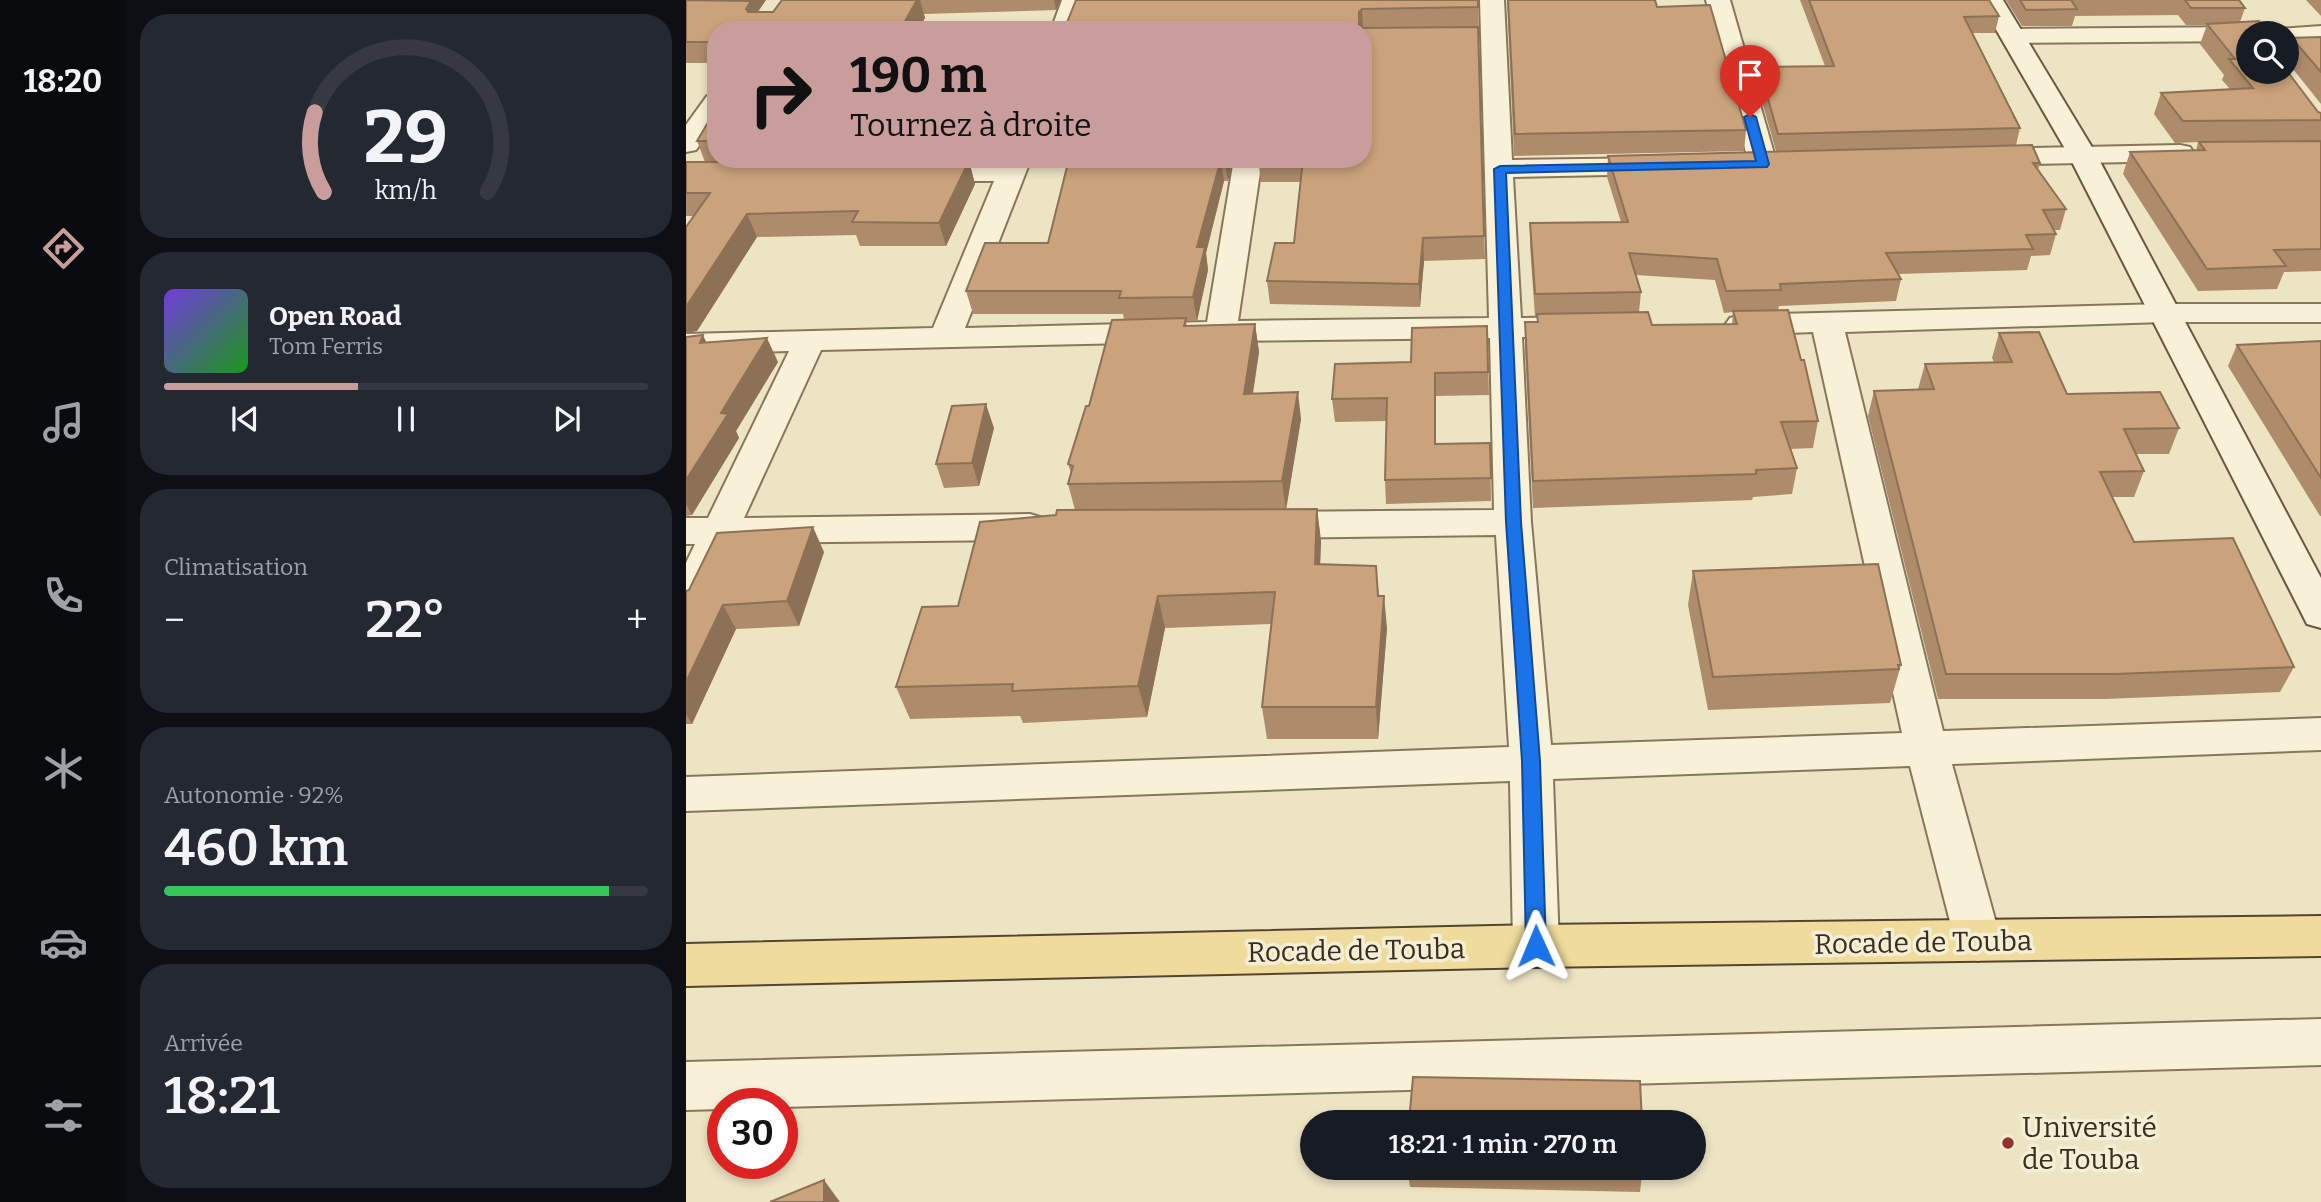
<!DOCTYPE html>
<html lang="fr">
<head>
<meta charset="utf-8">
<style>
  body { margin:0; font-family:Bitter,serif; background:#242831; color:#f1f3f6; height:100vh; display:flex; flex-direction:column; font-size:26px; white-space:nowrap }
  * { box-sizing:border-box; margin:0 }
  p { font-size:23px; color:#9ea1a6 }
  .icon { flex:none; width:38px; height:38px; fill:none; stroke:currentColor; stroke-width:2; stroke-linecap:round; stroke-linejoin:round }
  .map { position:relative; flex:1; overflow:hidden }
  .drawer { display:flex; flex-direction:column; gap:14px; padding:14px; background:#0d0f14; width:560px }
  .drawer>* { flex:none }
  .top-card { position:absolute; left:21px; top:21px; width:665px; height:147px; border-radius:28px; box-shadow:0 4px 10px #0003; background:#c89d9c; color:#111; overflow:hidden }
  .fabs { position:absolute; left:1550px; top:21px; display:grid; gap:14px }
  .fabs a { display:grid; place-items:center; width:63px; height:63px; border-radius:50%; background:#171b24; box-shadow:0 4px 10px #0003; font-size:35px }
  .speed { position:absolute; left:21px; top:1088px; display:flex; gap:14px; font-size:35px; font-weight:700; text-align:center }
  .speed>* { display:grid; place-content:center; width:91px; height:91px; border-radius:50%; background:#171b24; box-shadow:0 4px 10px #0003; line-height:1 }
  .speed .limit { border:10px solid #d22; background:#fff; color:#111 }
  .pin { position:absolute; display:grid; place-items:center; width:60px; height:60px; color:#fff; margin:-72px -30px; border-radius:50% 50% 50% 0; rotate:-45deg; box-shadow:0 0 7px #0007 }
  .pin .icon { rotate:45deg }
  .me { position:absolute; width:77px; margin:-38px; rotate:359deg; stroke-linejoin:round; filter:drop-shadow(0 0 5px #0008) }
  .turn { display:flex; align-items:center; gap:24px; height:147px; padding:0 28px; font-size:32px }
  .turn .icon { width:91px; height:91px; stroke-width:2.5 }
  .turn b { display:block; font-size:49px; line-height:60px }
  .big { font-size:52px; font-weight:600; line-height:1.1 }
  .drawer .widget { flex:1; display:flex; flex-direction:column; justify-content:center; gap:10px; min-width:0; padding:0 24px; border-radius:28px; background:#242831 }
  .drawer .dial { align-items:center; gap:0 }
  .dial svg { height:182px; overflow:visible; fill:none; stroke:#363941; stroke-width:7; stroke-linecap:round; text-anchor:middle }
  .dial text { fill:#f1f3f6; stroke:none }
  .song { display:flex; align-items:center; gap:21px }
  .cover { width:84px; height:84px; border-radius:10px; background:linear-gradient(135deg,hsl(260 70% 55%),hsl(120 70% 35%)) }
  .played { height:7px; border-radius:4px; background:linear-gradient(90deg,#c89d9c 40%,#363941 40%) }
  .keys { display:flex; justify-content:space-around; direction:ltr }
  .heat { display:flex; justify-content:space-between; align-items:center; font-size:38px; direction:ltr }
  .charge { height:10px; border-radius:5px; background:linear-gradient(90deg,#34c759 92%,#363941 0) }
  .trip { position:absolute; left:614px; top:1110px; width:406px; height:70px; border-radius:35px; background:#171b24; box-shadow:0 4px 10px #0003; font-weight:600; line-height:70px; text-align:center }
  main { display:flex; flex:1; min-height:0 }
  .tab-bar { display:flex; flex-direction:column; width:126px; justify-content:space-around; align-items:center; background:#090b0e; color:#9ea1a6 }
  .tab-bar .icon { width:49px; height:49px }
  .tab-bar .on { color:#c89d9c }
  .tab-bar b { font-size:32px; color:#f1f3f6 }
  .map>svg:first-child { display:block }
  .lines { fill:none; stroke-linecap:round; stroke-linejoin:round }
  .street-casing { stroke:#87765b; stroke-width:4 }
  .secondary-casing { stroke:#69573e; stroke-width:4 }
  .primary-casing { stroke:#55442f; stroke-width:4 }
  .street { fill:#f8f1d7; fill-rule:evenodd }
  .secondary { fill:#f8f1d7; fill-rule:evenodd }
  .primary { fill:#efdc9d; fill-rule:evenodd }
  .wall { fill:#ae8b6a; fill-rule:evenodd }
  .shaded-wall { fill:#8d7156 }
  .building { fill:#caa27b; stroke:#8d7156; stroke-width:2 }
  .route { fill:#1a73e8; stroke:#114b97; stroke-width:2 }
  .poi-dot { fill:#95342d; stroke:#f5eed4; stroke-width:2.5 }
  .labels { text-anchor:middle; stroke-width:7; stroke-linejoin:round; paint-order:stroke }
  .near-street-label { font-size:28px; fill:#382d1f; stroke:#f5eed4 }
  .near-poi-label { font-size:28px; fill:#382d1f; stroke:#f5eed4; text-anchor:start }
</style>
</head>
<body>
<main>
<nav class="tab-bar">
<b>18:20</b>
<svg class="icon on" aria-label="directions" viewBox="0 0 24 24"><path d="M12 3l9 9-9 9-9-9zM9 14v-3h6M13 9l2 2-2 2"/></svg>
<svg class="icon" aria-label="music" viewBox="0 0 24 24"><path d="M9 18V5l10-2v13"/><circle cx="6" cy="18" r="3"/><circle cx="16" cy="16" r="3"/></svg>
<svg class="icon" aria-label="phone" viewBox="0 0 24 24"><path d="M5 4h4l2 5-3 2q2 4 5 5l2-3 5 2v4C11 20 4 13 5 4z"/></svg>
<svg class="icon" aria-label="climate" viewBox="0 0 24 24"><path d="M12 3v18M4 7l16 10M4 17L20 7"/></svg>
<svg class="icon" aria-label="car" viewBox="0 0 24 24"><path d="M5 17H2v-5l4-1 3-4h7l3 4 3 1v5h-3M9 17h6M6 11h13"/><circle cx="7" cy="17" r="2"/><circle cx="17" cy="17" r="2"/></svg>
<svg class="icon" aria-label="filters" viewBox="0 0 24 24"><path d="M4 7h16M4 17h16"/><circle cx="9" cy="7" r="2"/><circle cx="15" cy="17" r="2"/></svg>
</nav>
<section class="drawer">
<div class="widget dial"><svg viewBox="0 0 100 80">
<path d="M14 69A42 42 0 1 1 86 69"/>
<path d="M14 69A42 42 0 0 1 10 34" stroke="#c89d9c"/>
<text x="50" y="56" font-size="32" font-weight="700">29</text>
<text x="50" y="72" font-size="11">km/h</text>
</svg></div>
<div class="widget">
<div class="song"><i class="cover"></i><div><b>Open Road</b><p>Tom Ferris</p></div></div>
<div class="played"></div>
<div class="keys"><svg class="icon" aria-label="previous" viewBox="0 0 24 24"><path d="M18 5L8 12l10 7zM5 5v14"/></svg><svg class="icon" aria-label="pause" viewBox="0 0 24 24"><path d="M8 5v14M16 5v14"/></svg><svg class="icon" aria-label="next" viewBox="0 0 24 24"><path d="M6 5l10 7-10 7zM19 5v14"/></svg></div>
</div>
<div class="widget"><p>Climatisation</p>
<div class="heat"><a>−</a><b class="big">22°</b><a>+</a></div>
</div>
<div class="widget"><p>Autonomie · 92%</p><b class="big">460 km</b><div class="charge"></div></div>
<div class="widget"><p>Arrivée</p><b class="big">18:21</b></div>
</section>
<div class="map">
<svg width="1635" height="1202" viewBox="0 0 1635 1202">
  <rect width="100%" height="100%" fill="#ede4c4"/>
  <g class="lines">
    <!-- street casing -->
    <g class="street-casing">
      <path id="street" d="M376,0h24l-11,30h-24z
        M794,0h24l8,160 147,-2 10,2 4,6 -4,6 -10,2 -146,3 8,141 55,-1 11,3 5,7 -5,7 -11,3h-54l9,185 20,223 351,-12 -89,-401 -72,3 -11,-3 -5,-7 5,-7 11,-3 423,-11h157v18h-157l-319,10 98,399 378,-13v32l-369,14 49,177 -6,14 -17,6 -17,-6 -6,-14 -45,-175 -357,13 6,167 -6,15 -17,6 -17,-6 -6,-15 -3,-165 -824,30v-34l823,-30 -13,-212 -230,3 -13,-4 -5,-9 5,-9 13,-4 228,-2 -4,-172 -269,3 -400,9 -77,168 286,-4 13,4 5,9 -5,9 -13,4 -297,3 -33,70 -14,4v-54l9,-19h-9v-26h22l81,-167 -103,3v-20l247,-6 61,-147h-74l-10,-2 -4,-6 4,-6 10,-2 81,-1 2,-5h28l-66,169 242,-6 27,-163h28l-24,162 251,-3z
        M1020,0h24l47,164 -4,6 -10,2 -10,-2 -4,-6z
        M1635,26v14l-34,1v-8h-12l3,-4z
        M1563,27l9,2 3,4h-12v8l-234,2 -9,-2 -3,-5 3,-5 9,-2z
        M30,94v27l-20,29 -10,2v-27l21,-29z
        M1494,145l10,2 4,6 -4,6 -10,2 -195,4 -10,-2 -4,-6 4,-6 10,-2z
        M1635,1019v46l-1539,42v-3h-59v5l-37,1v-48z"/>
    </g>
    <!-- secondary casing -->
    <g class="secondary-casing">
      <path id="secondary" d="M1293,0h24l93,154 225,424v50l-14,-4 -5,-10 -234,-460z"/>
    </g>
    <!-- primary casing -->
    <g class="primary-casing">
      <path id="primary" d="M1635,916v40l-785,11 -850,19v-42l850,-19z"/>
    </g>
    <!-- street -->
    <use href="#street" class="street"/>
    <!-- secondary -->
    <use href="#secondary" class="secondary"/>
    <!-- primary -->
    <use href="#primary" class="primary"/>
  </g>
  <!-- wall -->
  <path class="wall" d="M0,0h80l-8,12h15l9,-12h279l-5,10 -132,4 1,4 -7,12h-202v33h-30z
    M792,0l7,259 -61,2 -4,46 -150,-3 -3,-23 27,-38 7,-61h-40l-3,-23h105l-299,-129z
    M821,0h148l2,7 89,123 -2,21 -230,5z
    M1114,0h189l10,16 -4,17h-23l48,95 -4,17 -240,6 -19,-67 2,-17 66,-1z
    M1320,0h233l6,8 -5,14 78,90 3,1v158l-37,1 -7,17 -79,2 -75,-117 7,-22 66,-1 2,-9 -23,1 -21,-29 7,-21 69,-4 -8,-9 2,-5 -24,-31 7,-19h-21l-8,-10 -103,1 -3,10h-50z
    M1620,0h15v16z
    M1635,37v67l-32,-40h-2v-26z
    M30,109v50h271l-1,2 -17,1 6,22 -29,62h-86l-4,-11 -99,2 -60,94 -11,2v-106l8,-11h-8v-54h19l-8,-21z
    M922,156l432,7 -2,7 28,39 -6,21h-6l2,4 -6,21 -19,1 -4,14 -129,4 3,5 -5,22 -117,5 -1,4 40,111 -5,27 -23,1 7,19 -5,26 -39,3 -1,3 -219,8 -8,-159v-27h12v-6h-2l-5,-71v-22l91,-1 -14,-45zM949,275l80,5 9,33 9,-1 -1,12 -80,1 -13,-13 2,-20z
    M383,159h164l-5,22h-4l-18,72 2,17 -11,51h-11l1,5 68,-2 4,28 -6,42 48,25 -15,90h31l4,32 -1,24 56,1 3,30 8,32 -9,111h-111l-5,-32 9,-83 -106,4 -18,89 -124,6 -3,-7 -110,3 -14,-32 62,-81 98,-91 19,-5 -7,-26 3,-11 -3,-9 21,-58 35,-87 -1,-5h-150l-7,-23 82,-48z
    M801,326l2,69 -53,1v48l54,-1 1,58 -105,3 -1,-24 2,-59 -52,1 -3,-23z
    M1313,333l68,61 112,34 -10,26h-33l8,17 -10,26h-22l22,45 160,125 -14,25 -175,7h-167l-70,-283 6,-25 44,-2 7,-25 69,-2 -2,-4z
    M0,337l92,25 -42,69 3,7 -47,77 -6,1z
    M1635,341v175h-1l-92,-150 9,-21z
    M308,428l-15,58 -35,2 -8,-24z
    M138,552l-25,74 -63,3 -44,95h-6v-133z
    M1007,571l208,94 -11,38 -182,7 -20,-105z
    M721,1167h236l-3,25 -230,-5z"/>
  <!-- shaded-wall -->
  <path class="shaded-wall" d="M57,0h23l-10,14 -3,16z
    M231,0h3l5,18 -7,12h-18z
    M368,0h7l-5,10z
    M676,9l1,21h-4v-18z
    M535,159l3,22 -18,72 2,17 -11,51 -4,-24 4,-50z
    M538,159h9l-5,22z
    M283,161l6,23 -29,62 -7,-23z
    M61,214l10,23 -60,94 -11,2v-26z
    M737,238l1,23 -4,46 -1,-23z
    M569,324l4,28 -11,70 -4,-28z
    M17,335l11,24 -14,-16z
    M81,338l11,24 -42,69 3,7 -47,77 -6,-11v-24l35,-67z
    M749,373l1,23v72l-1,-24z
    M612,392l3,27 -15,91 -4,-29z
    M300,404l8,24 -15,58 -7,-23z
    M631,509l4,32 -2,55 -4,-32z
    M127,527l11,25 -25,74 -12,-25z
    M472,596l7,32 -18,89 -9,-31z
    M698,596l3,32 -9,111 -2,-32z
    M37,605l13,24 -44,95 -6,-10v-32z
    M138,1180l16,22h-16z"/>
  <!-- building -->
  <path class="building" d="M0,0l65,1 -5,8 2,3h25l9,-12h135l-17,30h-184v12h-30z
    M390,0h402v7l-116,2 -3,3v14l3,2 116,-1 6,209 -61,2 -4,46 -152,-3 8,-38h19l9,-84h-17h77v-129h-299z
    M822,0h147l2,7 53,-2 36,125 -231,4z
    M1123,0h180l10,16 -35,1 56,111 -242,6 -19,-67 75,-1z
    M1334,0h51l6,9 -51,1z
    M1499,0h54l6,8h-54z
    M1573,21l9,12h-19v39l38,-1 31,41 3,1v7l-138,1 -22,-28 92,-5 -24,-29h6l-28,-35z
    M1635,37v35l-24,-28 -4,-1 -1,6h-5v-11z
    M30,109v32h-19z
    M1635,141v108l-47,1 12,16 -79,3 -77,-117 75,-2 -6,-8z
    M1346,145l8,18h-7l33,46 -23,1 13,24 -30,1 7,14 -147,4 15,26 -121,5 1,6 -55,1 -9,-32 -88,-6 12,39 -106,2 -5,-71 98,-1 -20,-66z
    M383,159h152l-24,88h8l-12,50 -74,1 2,-7h-155l19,-48h63z
    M283,161l-30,62 -87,-1 6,-11 -111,3 -61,93v-80l24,-34h-24v-31z
    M1102,310l13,50h3l14,61 -37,1 16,46 -41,2v4l-223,7 -8,-159h13l-1,-8 111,-2 4,13 85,-1 -4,-13z
    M500,318l-2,8 71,-2 -11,70 54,-2 -16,89 -214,3 5,-18 -5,-2 18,-58h3l23,-86z
    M801,326l1,46 -53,1v71l55,-1 1,35 -106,2 2,-82 -55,1 3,-35 76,-2 1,-34z
    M1353,332l28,62 93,-2 19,36 -55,1 20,42 -44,1 34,70 99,-4 61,129 -178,7h-170l-72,-283 60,-2 -9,-25 87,-2 -13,-29z
    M17,335l-3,8 67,-5 -46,75 7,1 -42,66v-143z
    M1635,341v137l-84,-133z
    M300,404l-14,59 -36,1 16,-58z
    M631,509l-2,55 61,2 2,30h6l-8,111h-114l13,-115 -117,4 -20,90 -126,5 1,-7 -117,3 26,-80 36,-1 22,-84 76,-7 1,-5z
    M127,527l-26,74 -64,4 -37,77v-91l3,-1 28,-57z
    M1192,564l23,101h-3l1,4 -186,8 -20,-106z
    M727,1077l227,4 2,41h-233z
    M138,1180v22h-54z"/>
  <!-- route -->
  <path class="route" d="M1064,114l6,3 13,47 -2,3 -261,6 15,349 19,239 6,185 -3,6 -7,3 -7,-3 -3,-6 -4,-185 -16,-239 -12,-353 6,-3 256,-5 -12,-44z"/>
  <!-- markers -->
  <circle class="poi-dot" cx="1322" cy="1143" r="7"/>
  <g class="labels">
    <!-- near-street labels -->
    <g class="near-street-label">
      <text transform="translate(1237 942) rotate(-1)" y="10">Rocade de Touba</text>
      <text transform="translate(670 950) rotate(-1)" y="10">Rocade de Touba</text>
    </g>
    <!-- near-poi labels -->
    <g class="near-poi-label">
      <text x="1336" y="1137">Université<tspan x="1336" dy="32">de Touba</tspan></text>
    </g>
  </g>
</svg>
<div class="fabs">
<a><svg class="icon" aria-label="search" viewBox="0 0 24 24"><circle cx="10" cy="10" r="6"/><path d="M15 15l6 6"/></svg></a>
</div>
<div class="speed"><div class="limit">30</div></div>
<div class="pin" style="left:1064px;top:117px;background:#d93025"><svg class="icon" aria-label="arrive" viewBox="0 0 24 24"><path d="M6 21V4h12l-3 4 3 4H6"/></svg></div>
<svg class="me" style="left:850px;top:946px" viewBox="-20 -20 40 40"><path d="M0-17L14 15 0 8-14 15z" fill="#1a73e8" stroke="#fff" stroke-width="4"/></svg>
<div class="trip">18:21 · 1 min · 270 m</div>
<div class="top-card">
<div class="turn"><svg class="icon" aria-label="right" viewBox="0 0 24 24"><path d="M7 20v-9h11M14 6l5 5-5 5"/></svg><div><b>190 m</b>Tournez à droite</div></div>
</div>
</div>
</main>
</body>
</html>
